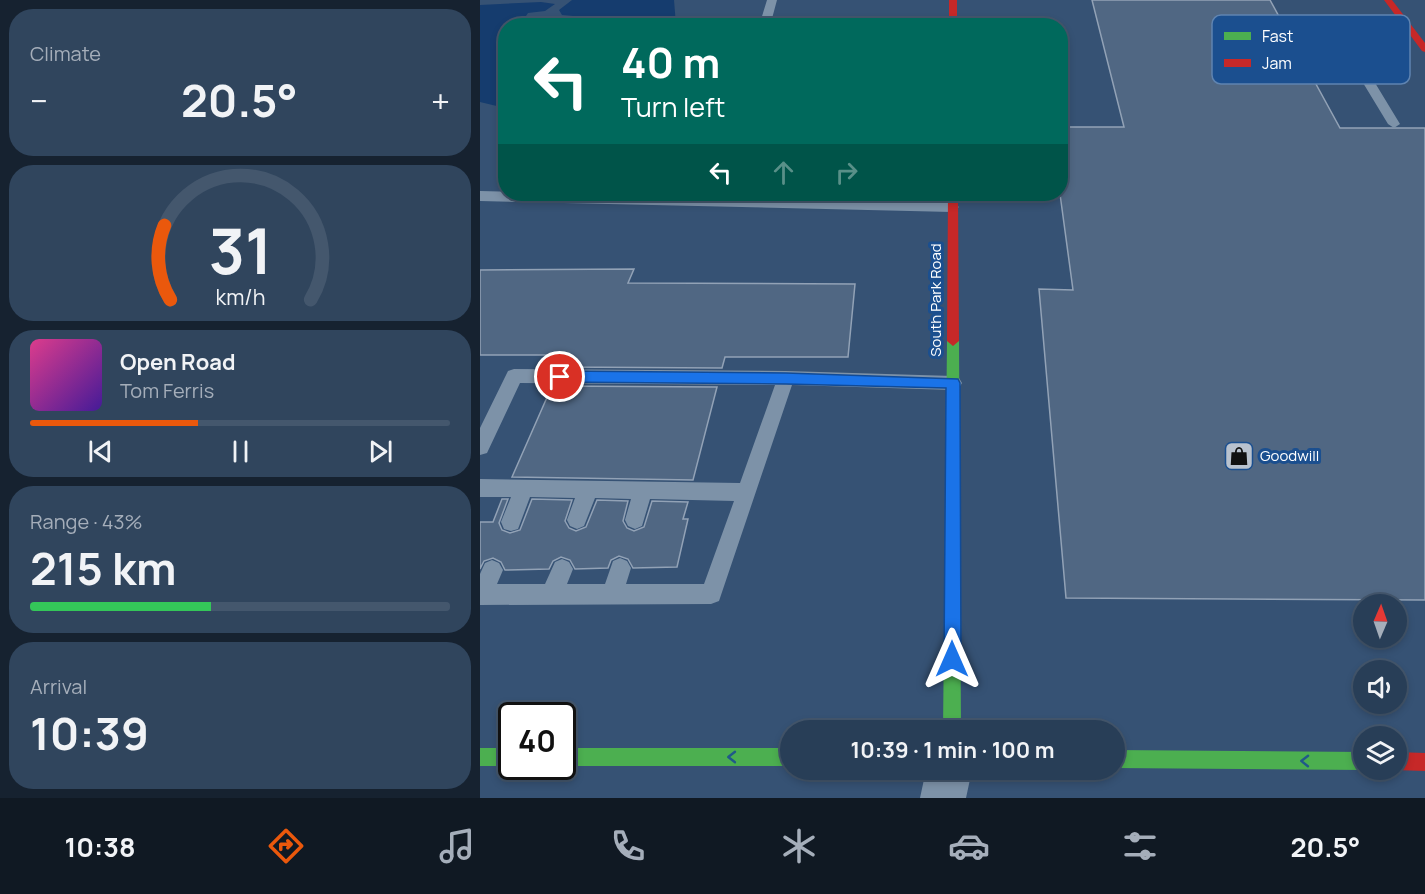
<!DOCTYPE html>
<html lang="en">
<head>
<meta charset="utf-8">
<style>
  body { margin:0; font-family:Manrope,sans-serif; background:#30455d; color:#f1f3f6; height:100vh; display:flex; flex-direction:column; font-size:22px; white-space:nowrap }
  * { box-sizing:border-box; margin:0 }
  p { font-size:20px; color:#a5aeba }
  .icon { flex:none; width:33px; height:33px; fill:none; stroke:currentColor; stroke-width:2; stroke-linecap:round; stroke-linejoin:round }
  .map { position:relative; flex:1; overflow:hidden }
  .sheet { display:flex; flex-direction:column; gap:9px; padding:9px; background:#162230; width:480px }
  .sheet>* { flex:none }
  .hud { position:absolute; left:18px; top:18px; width:570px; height:183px; border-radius:24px; box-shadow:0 3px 9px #0003,0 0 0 2px #44576d; background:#00695c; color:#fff; overflow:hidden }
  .needle { width:39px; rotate:2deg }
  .buttons { position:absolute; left:873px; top:594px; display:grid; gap:12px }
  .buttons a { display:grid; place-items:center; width:54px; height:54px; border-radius:50%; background:#283e57; box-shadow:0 3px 9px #0003,0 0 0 2px #44576d; font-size:30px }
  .speed { position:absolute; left:18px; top:702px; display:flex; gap:12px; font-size:30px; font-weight:700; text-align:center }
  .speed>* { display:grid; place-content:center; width:78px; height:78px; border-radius:50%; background:#283e57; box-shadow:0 3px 9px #0003,0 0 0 2px #44576d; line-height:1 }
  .speed .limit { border:3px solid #111; border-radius:9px; background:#fff; color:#111 }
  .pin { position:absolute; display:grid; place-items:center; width:51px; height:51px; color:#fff; margin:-26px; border:3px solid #fff; border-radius:50%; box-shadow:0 2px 6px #0007 }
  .me { position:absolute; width:66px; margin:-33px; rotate:0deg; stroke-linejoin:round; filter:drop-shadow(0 0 4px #0008) }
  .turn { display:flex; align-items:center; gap:21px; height:126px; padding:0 24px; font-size:27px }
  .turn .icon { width:78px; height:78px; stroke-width:2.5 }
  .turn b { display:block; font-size:42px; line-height:51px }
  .lanes { display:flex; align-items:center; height:57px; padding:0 24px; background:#0003; justify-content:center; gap:30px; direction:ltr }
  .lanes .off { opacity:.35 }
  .big { font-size:45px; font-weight:700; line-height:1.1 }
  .sheet .widget { flex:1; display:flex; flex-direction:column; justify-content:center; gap:9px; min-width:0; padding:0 21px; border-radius:24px; background:#30455d }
  .sheet .dial { align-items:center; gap:0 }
  .dial svg { height:156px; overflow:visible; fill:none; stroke:#44576d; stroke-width:7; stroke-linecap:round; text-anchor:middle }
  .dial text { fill:#f1f3f6; stroke:none }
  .song { display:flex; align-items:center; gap:18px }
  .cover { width:72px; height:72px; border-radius:9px; background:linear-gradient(135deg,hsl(330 70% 55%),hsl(260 70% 35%)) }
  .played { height:6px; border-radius:3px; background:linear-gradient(90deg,#ea580c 40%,#44576d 40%) }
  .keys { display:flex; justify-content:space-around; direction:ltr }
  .heat { display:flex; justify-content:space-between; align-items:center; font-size:33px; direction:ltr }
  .charge { height:9px; border-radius:4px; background:linear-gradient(90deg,#34c759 43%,#44576d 0) }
  .trip { position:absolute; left:300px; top:720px; width:345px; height:60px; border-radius:30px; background:#283e57; box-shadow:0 3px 9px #0003,0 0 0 2px #44576d; font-weight:700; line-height:60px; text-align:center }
  .menu { display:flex; height:96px; justify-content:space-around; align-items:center; background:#101923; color:#a5aeba }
  .menu .icon { width:42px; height:42px }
  .menu .current { color:#ea580c }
  .menu b { font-size:27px; color:#f1f3f6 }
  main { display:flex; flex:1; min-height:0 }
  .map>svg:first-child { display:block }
  .water { fill:#153c6e }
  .building { fill:#506783; stroke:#92a2b6; stroke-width:1.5 }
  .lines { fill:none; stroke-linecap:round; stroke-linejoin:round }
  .lane { fill:#7d92a8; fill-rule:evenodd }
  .street { fill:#7d92a8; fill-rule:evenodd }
  .fast { fill:#4caf50; fill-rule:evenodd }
  .jam { fill:#c62828; fill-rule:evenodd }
  .oneway { stroke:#205989 }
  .route { fill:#1a73e8; stroke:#114b97; stroke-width:1.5 }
  .labels { text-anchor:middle; stroke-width:6; stroke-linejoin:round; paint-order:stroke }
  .street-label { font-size:15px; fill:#fff; stroke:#1b4f8f }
  .poi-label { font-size:15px; fill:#fff; stroke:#1b4f8f; text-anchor:start }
  .key { fill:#1b4f8f; stroke:#5f84b1; stroke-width:1.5 }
  .key-label { font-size:16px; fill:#fff }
</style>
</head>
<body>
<main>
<section class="sheet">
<div class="widget"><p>Climate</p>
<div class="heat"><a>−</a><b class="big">20.5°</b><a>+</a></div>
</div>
<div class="widget dial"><svg viewBox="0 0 100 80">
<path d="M14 69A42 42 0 1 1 86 69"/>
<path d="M14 69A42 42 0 0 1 11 31" stroke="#ea580c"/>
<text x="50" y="56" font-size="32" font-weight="700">31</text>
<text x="50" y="72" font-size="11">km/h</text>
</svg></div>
<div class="widget">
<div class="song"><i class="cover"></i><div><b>Open Road</b><p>Tom Ferris</p></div></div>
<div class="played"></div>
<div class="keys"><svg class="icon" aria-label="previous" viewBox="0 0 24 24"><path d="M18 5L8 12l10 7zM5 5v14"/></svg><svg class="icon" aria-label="pause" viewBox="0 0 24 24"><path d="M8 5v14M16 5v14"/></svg><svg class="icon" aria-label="next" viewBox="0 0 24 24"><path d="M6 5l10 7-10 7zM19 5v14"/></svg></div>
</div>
<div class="widget"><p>Range · 43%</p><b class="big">215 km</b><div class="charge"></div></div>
<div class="widget"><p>Arrival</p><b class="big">10:39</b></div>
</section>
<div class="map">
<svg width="945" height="798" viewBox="0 0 945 798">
  <rect width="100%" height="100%" fill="#365274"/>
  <!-- water -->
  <path class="water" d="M92,0h102l2,25h-99l-4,-9 -11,-1 -3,-5z
    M61,2l14,2 -10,7 -17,2 -8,12 -14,1 -1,82 -25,-6v-97z"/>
  <!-- building -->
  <path class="building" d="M612,0h178l70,128h85v472l-359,-2 -27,-309 34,1 -13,-96v-67h64z
    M154,269l-6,14 227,1 -7,73h-123l-3,11 -162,-1 5,-12h-85v-85z
    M72,386l165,1 -24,93 -181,-3z
    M22,499h6l-9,24 3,7 8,3 10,-3 12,-31 40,1 -7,21 4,7 7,3 10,-4 11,-27 31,1 -5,20 4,7 7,3 10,-4 8,-26 36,1 -5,17h5l-11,48 -44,1 -5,-9 -9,-3 -8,4 -3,8 -33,1 -5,-9 -9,-3 -8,4 -4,8 -44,1 -4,-8 -8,-4 -9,3 -4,8v-47h13z"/>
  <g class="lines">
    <!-- lane -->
    <path class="lane" d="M287,0h10l-7,26h-11z
      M900,17h23l6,3 -6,3 -36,2 -16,7 -2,8 51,84 -6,4 -6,-4 -51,-84 5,-12 14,-7z
      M0,191l472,11 7,5 -7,5 -472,-11z
      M34,369l272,2 167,5 6,2 3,5 -3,5 -6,2 -161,-5 -73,216 -8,3 -231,1v-31l5,-11 7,-3 7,3 4,7 -6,14h48l10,-22 7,-3 7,3 4,7 -6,15h38l8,-23 7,-3 7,3 4,7 -5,16h78l30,-83 -84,-2 -8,27 -7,3 -7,-3 -3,-6 6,-21 -36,-1 -11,28 -7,3 -7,-3 -3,-6 8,-22 -45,-1 -12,32 -7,2 -7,-2 -3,-7 10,-25h-31v-18l260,4 35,-98 -255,-2 -33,70 -7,2v-27l28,-57z"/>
    <!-- street -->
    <path class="street" d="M446,770h46l-6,28h-46z"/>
    <!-- fast -->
    <path class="fast" d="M473,336l6,5 2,389h-18l4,-389z
      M0,748h32v18h-32z
      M82,748h228v18h-228z
      M634,750l250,2v18h2h-2l-250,-2z"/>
    <!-- jam -->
    <path class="jam" d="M469,0h8v26h-8z
      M904,0h8l33,43v9l-3,-1z
      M468,194h10l1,147 -6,5 -6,-5z
      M916,752l29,1v18l-31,-1h2z"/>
  </g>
  <!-- one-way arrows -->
  <defs><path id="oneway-chevron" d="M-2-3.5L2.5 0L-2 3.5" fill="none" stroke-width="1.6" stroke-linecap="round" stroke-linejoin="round" transform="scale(1.5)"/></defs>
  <g class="oneway">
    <use href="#oneway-chevron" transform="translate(252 757) rotate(180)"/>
    <use href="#oneway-chevron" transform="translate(825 761) rotate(-179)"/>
  </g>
  <!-- route -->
  <path class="route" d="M80,371l226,2 172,6 2,4 1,276 -3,6 -6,3 -6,-3 -2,-6 2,-271 -160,-4 -226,-2 -7,-5z"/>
  <!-- icons -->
  <defs>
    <g id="shop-square" transform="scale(1.5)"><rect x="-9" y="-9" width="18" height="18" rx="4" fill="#b9c2ce" stroke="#1b4f8f"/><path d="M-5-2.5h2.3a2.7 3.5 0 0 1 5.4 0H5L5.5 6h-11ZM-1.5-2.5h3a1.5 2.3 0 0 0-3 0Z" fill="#111"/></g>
  </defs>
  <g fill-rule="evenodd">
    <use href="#shop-square" x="759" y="456"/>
  </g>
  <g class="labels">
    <!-- street labels -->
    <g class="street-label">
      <text transform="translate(456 300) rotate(-90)" y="5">South Park Road</text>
    </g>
    <!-- poi labels -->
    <g class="poi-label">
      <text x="780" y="461">Goodwill</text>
    </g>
  </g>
  <!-- legend -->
  <rect x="732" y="15" width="198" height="69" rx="9" class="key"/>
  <rect x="744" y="32" width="27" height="8" fill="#4caf50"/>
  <rect x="744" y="59" width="27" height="8" fill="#c62828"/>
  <g class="key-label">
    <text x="782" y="42">Fast</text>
    <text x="782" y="69">Jam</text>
  </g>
</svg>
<div class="buttons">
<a><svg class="needle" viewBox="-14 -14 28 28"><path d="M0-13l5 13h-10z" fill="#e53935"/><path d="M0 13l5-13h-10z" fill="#a5aeba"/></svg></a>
<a><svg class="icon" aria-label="sound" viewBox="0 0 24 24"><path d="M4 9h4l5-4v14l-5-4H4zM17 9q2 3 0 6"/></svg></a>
<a><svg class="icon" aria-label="layers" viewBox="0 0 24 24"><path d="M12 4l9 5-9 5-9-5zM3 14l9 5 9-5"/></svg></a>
</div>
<div class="speed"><div class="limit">40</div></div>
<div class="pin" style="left:80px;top:377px;background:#d93025"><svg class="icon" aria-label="arrive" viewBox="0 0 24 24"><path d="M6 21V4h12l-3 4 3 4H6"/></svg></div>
<svg class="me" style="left:472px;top:659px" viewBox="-20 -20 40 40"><path d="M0-17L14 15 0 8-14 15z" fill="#1a73e8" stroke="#fff" stroke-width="4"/></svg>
<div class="trip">10:39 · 1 min · 100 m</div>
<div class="hud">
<div class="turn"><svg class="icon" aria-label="left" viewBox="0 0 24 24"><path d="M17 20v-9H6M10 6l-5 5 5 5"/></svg><div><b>40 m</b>Turn left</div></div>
<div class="lanes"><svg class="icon" aria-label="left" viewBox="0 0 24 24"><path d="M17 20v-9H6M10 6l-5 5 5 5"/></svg><svg class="icon off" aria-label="ahead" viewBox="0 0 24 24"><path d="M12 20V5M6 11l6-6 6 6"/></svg><svg class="icon off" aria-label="right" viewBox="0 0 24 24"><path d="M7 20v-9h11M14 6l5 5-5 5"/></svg></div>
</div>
</div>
</main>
<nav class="menu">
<b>10:38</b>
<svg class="icon current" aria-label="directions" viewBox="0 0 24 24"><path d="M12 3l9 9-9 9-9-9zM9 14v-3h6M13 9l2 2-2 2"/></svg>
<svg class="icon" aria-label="music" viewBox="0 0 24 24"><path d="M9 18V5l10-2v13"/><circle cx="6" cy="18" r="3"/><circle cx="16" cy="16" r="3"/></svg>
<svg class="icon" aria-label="phone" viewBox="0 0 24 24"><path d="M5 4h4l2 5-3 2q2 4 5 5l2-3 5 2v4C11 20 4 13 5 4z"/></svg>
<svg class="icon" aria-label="climate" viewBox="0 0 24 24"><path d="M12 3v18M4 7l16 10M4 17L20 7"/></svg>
<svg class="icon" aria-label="car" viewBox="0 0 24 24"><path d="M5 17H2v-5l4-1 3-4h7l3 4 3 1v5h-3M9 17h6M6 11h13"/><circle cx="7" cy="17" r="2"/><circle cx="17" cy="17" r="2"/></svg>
<svg class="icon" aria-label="filters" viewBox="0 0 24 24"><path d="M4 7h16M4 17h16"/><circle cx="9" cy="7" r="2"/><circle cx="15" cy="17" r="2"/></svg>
<b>20.5°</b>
</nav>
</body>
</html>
